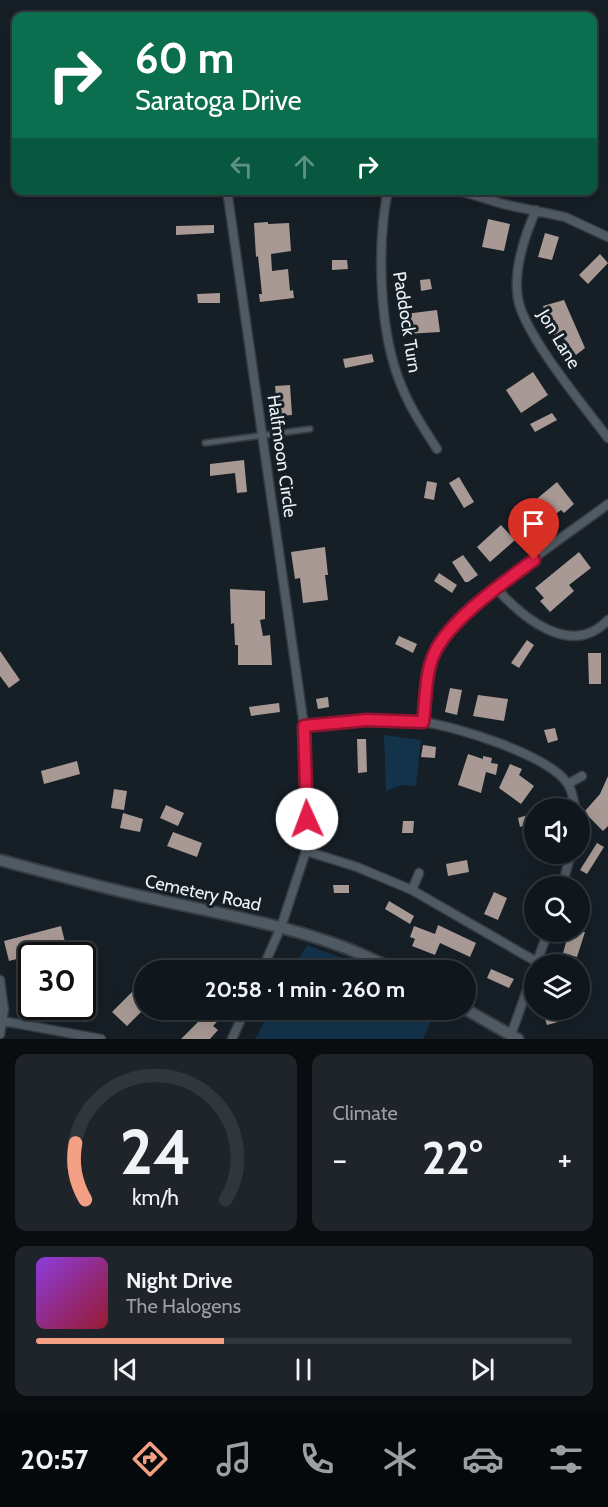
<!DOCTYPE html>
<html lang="en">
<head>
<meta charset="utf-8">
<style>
  body { margin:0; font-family:Cabin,sans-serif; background:#1e2429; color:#f1f3f6; height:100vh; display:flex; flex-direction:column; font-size:22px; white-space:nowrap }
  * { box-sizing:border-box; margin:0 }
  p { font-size:20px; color:#9c9fa3 }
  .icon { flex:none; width:33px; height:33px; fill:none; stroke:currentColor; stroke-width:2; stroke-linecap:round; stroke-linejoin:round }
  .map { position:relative; height:1039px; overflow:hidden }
  .panel { display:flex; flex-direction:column; gap:15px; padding:15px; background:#090d0f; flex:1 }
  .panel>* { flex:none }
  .guide { position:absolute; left:12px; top:12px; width:585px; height:183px; border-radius:12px; box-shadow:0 6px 24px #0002,0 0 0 2px #30363b; background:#0b6e4f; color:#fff; overflow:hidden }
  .buttons { position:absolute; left:524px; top:798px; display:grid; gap:12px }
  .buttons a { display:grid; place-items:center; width:66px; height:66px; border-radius:50%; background:#10171c; box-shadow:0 6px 24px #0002,0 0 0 2px #30363b; font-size:30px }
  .speed { position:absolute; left:18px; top:942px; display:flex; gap:12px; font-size:30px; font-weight:700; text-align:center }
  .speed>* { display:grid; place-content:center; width:78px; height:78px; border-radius:50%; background:#10171c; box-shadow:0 6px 24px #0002,0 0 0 2px #30363b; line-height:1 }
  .speed .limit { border:3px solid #111; border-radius:9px; background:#fff; color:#111 }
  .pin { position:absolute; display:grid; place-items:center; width:51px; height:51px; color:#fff; margin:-62px -26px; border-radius:50% 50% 50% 0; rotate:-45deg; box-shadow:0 0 6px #0007 }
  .pin .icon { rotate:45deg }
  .me { position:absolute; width:66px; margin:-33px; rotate:358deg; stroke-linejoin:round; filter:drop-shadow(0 0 4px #0008) }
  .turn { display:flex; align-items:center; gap:21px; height:126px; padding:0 24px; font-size:27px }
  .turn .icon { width:78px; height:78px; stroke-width:2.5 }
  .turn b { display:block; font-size:42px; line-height:51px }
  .lanes { display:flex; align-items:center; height:57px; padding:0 24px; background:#0003; justify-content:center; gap:30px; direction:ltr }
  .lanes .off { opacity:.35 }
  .big { font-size:45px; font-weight:800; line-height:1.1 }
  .panel .widget { flex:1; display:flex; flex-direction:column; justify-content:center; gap:9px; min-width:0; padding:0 21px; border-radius:12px; background:#1e2429 }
  .panel .dial { align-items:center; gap:0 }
  .dial svg { height:156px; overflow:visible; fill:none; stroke:#30363b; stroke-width:7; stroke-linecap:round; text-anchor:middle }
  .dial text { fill:#f1f3f6; stroke:none }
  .song { display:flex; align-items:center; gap:18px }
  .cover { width:72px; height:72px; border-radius:9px; background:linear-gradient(135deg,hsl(270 70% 55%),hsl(350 70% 35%)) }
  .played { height:6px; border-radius:3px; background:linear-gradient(90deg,#f39f83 35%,#30363b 35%) }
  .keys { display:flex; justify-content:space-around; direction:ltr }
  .heat { display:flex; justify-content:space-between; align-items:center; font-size:33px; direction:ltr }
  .panel .tiles { flex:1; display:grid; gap:15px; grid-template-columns:1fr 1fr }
  .widget:last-child { grid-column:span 2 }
  .trip { position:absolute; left:134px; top:960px; width:342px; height:60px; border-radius:30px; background:#10171c; box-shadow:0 6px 24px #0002,0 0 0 2px #30363b; font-weight:800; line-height:60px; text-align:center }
  .menu { display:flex; height:96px; justify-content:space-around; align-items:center; background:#06090b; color:#9c9fa3 }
  .menu .icon { width:42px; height:42px }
  .menu .active { color:#f39f83 }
  .menu b { font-size:27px; color:#f1f3f6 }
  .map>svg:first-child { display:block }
  .green { fill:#13334b }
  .building { fill:#a89994 }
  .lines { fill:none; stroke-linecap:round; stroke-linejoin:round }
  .service-casing { stroke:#363c42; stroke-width:8 }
  .minor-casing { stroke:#363c42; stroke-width:11 }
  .tertiary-casing { stroke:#363c42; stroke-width:14 }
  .service { stroke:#505a63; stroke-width:4.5 }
  .minor { stroke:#505a63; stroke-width:8 }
  .tertiary { stroke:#505a63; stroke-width:10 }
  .route-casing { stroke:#92132f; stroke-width:15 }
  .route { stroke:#e11d48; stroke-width:10 }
  .labels { text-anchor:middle; stroke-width:6; stroke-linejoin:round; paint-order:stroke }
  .street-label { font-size:18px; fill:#ecf3f8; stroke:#161f26 }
</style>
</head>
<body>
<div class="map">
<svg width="608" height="1039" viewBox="0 0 608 1039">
  <rect width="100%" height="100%" fill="#161f26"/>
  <!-- green -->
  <path class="green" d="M384,735l37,5 -5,46 -14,-1 -16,6z
    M307,945l68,25h-82z
    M271,1010h165l-13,29h-168z"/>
  <!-- building -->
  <path class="building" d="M488,219l22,5 -6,27 -22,-4z
    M268,222v2l21,-1 2,28 -20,3 1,17 16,-2 2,22 3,-1 1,8 -34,4 -1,-8h3l-4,-38 -2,1 -2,-34z
    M214,225v8l-38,2v-9z
    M545,233l14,4 -7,23 -14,-3z
    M600,254l8,9 -20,21 -9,-9z
    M332,260h15l1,9 -16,1z
    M430,279l2,10 -11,2 -1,-11z
    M220,293v10h-22l-1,-9z
    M564,300l21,48 -9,7 -16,-22 -6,2 -11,-29z
    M437,310l3,22 -33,2 -2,-20z
    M372,354l2,8 -29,6 -2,-9z
    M533,372l15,23 -27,18 -15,-23z
    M290,385l2,30 -14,1 -3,-30z
    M552,413l5,7 -22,12 -5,-8z
    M244,460l3,32 -10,1 -2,-20 -25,3v-12z
    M459,477l15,25 -10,6 -15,-25z
    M427,481l10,2 -3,17 -10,-2z
    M557,482l17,22 -10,9 -3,-3 -13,10 -15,-18z
    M501,525l14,15 -25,22 -13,-15z
    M325,547l3,28h-3l3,25 -25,3 -3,-25 -5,1 -4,-27z
    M579,552l12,16 -22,17 5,6 -24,21 -10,-11 4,-3 -9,-10z
    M463,555l15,20 -10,7h-3l-13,-20z
    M439,573l18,12 -5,8 -18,-12z
    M230,589l35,2v28l-5,1 3,16 7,-1 2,30h-34v-20h-3l-1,-22 -3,1z
    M399,636l18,8 -4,9 -18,-9z
    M527,640l7,5 -15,23 -8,-5z
    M0,651l20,29 -11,8 -9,-12z
    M588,653h13v31h-12z
    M450,688l12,2 -5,25 -12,-3z
    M478,695l30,4 -4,22 -31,-5z
    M328,697l1,10 -11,2 -2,-10z
    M279,703l1,9 -29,4 -2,-9z
    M555,728l3,12 -10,3 -4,-13z
    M357,739h9l1,33 -9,1z
    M423,745l13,2 -1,11 -14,-1z
    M468,754l15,5v-3l9,2 -1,5 7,1 -2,11 -10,-3 -5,21 -23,-8z
    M77,761l3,13 -36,10 -3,-13z
    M510,764l12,5 -3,6 15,11 -13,18 -22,-16z
    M608,776v50l-5,5 -19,-19 16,-18z
    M114,789l13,2 -3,19 -13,-2z
    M166,805l18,8 -6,13 -18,-8z
    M123,813l20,6 -3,13 -20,-4z
    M534,813v9l-14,5 -2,-9z
    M403,821h11l-1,12h-11z
    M173,832l29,11 -5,14 -30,-11z
    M597,843l7,4 -17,27 -7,-4z
    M467,860l2,12 -21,4 -2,-12z
    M333,885h16v8h-15z
    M494,892l13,6 -9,22 -14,-6z
    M389,901l25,15 -4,8 -25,-15z
    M438,925l38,18 -6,14 -30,-14 -5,12 -23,-9 3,-7 -5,-2 4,-11 21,8z
    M61,926l5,20 -57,15 -5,-20z
    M569,932h16l-8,25 -14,-4z
    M491,969l23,10 -5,9 -22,-10z
    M32,980v22l-7,3 -7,-19z
    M144,980v29l-17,17 -15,-14z
    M210,1010h18l-15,16 5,4 -8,9h-29z
    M542,1010h12l4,12 -11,3z"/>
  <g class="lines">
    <!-- service casing -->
    <g class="service-casing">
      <path id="service" d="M205,443l105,-14"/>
    </g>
    <!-- minor casing -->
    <g class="minor-casing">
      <path id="minor" d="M227,190l77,536 3,93 -1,32 -25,76 -19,43
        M388,190c-11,53 -9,135 10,187 9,26 24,49 39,72
        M457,190l46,14 62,13 43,20
        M536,210c-11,25 -23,61 -18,89 7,37 66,107 90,139
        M496,588c26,29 75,71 112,32
        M423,722c3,-22 2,-48 11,-68 20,-45 132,-118 174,-150
        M304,726c39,-4 78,-9 118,-4 34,4 126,33 145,61 5,6 7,18 8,25
        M568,784l14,-8
        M306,851l51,16 55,23 125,72
        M562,886l9,-32
        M412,890l7,-17
        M536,964l12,-32
        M0,980l4,30 -4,24
        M3,1021l98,18
        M511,1035l23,-65
        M232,1039l13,-29"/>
    </g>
    <!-- tertiary casing -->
    <g class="tertiary-casing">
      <path id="tertiary" d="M0,860c53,14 106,29 159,40 80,18 163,31 235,70
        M465,1009l53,30"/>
    </g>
    <!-- service -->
    <use href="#service" class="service"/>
    <!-- minor -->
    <use href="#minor" class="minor"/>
    <!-- tertiary -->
    <use href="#tertiary" class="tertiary"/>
  </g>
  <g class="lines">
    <!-- route casing -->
    <g class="route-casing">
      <path id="route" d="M307,819l-3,-93 63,-6 56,2c3,-22 2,-48 11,-68 15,-34 70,-72 100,-94"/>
    </g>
    <!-- route -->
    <use href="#route" class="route"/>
  </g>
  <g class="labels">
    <!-- street labels -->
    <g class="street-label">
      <text transform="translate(407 322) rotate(81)" y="6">Paddock Turn</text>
      <text transform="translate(559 339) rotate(59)" y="6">Jon Lane</text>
      <text transform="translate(282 456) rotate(82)" y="6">Halfmoon Circle</text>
      <text transform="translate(203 893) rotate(12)" y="6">Cemetery Road</text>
    </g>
  </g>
</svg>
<div class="buttons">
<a><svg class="icon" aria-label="sound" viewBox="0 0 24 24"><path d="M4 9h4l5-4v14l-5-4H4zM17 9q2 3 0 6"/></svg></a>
<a><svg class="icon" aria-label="search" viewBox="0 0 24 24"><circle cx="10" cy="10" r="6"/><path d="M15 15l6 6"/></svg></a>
<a><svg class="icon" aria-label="layers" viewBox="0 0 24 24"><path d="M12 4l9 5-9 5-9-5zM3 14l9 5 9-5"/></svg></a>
</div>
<div class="speed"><div class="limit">30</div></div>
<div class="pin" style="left:534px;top:560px;background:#d93025"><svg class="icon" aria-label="arrive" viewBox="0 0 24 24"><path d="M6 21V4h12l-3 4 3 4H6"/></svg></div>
<svg class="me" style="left:307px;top:819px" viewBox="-20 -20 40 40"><circle r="19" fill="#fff"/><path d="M0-13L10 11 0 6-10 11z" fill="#e11d48"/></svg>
<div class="trip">20:58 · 1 min · 260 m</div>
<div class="guide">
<div class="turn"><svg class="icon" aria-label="right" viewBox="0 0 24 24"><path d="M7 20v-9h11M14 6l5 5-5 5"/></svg><div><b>60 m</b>Saratoga Drive</div></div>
<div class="lanes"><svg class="icon off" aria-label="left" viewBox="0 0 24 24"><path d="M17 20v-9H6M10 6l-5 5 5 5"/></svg><svg class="icon off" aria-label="ahead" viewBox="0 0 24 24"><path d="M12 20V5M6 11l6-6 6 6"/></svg><svg class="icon" aria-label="right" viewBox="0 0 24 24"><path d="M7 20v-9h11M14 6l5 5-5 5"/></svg></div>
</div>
</div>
<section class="panel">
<div class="tiles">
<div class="widget dial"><svg viewBox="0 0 100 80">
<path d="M14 69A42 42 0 1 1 86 69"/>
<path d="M14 69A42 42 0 0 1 9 40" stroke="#f39f83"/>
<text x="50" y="56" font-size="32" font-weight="700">24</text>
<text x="50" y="72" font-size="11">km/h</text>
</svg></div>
<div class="widget"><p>Climate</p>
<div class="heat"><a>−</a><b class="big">22°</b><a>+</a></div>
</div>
<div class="widget">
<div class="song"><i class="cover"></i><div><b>Night Drive</b><p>The Halogens</p></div></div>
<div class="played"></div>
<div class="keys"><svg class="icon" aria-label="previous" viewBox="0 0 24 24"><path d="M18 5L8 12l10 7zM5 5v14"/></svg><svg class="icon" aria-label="pause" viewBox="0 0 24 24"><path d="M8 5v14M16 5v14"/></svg><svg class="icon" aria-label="next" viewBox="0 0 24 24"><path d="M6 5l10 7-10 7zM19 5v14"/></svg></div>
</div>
</div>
</section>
<nav class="menu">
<b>20:57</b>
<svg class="icon active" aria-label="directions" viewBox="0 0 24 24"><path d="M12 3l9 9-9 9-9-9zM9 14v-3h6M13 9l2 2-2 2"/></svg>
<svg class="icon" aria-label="music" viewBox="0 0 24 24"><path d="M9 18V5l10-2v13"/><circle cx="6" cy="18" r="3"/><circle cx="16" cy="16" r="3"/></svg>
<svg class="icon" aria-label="phone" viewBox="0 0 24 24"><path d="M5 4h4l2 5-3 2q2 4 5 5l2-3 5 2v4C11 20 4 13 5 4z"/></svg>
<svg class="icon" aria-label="climate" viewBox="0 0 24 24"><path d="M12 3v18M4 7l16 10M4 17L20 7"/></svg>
<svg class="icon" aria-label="car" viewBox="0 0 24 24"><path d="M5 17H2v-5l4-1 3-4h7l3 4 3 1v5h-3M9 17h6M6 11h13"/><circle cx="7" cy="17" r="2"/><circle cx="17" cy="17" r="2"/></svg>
<svg class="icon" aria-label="filters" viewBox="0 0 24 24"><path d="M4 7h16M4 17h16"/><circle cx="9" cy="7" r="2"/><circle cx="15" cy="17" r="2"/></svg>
</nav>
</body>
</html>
